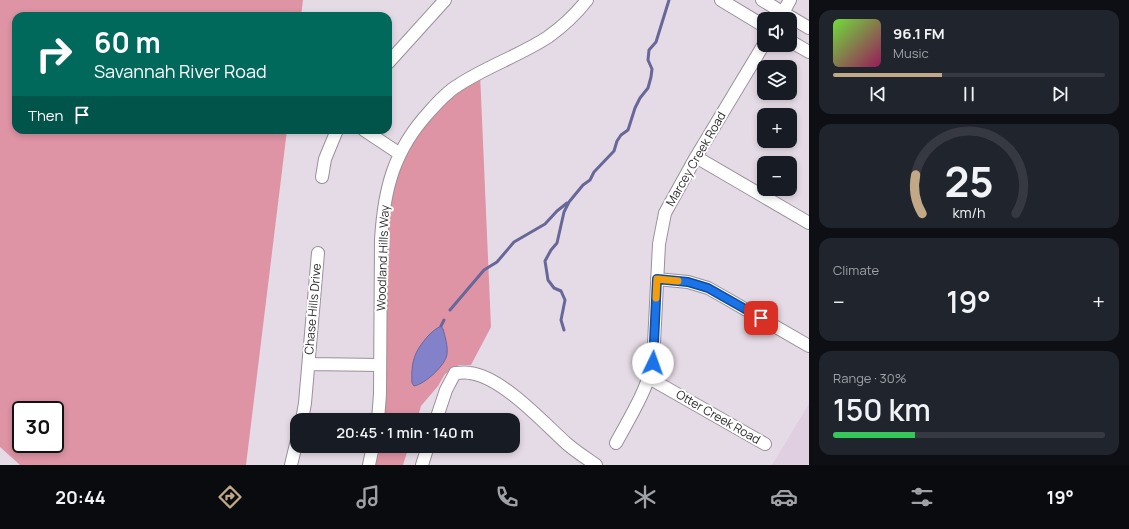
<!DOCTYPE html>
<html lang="en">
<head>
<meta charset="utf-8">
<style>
  body { margin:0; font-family:Manrope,sans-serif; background:#20242c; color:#f1f3f6; height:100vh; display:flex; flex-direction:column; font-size:15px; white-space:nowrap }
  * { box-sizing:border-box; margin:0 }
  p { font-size:13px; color:#9ea1a6 }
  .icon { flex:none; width:22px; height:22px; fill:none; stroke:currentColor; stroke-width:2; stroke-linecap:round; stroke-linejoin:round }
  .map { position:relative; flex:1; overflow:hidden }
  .side { display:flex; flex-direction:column; gap:10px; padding:10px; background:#0d0f14; width:320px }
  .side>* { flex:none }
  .banner { position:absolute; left:12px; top:12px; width:380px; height:122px; border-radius:12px; box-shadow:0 2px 6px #0003; background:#00695c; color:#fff; overflow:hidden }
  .tools { position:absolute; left:757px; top:12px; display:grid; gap:8px }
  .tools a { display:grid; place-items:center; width:40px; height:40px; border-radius:8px; background:#171b24; box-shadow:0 2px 6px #0003; font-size:20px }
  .speed { position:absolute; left:12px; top:401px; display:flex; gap:8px; font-size:20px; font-weight:700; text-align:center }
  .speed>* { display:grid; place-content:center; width:52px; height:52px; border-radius:50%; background:#171b24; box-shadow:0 2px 6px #0003; line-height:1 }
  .speed .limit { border:2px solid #111; border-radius:6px; background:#fff; color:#111 }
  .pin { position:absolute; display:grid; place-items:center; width:34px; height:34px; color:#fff; margin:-17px; border-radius:8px; box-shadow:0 2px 6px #0006 }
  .me { position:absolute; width:44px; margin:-22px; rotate:3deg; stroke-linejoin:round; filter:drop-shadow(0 0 3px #0008) }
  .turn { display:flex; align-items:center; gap:14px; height:84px; padding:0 16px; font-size:18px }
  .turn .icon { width:52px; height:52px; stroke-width:2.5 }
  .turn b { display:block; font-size:28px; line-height:34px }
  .then { display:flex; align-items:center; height:38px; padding:0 16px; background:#0003; gap:8px; font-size:15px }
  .big { font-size:30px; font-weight:600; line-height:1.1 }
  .side .card { flex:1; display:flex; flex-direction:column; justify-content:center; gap:6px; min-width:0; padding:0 14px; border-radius:12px; background:#20242c }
  .side .dial { align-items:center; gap:0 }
  .dial svg { height:104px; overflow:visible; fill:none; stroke:#363941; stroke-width:7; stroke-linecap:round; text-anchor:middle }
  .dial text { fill:#f1f3f6; stroke:none }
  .song { display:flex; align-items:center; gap:12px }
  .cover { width:48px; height:48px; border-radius:6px; background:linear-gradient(135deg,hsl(100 70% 55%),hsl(330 70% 35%)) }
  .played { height:4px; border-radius:2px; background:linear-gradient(90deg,#c1a987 40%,#363941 40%) }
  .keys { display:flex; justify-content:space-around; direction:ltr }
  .heat { display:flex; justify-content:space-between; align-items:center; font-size:22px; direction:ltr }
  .charge { height:6px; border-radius:3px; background:linear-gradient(90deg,#34c759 30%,#363941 0) }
  .trip { position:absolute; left:290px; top:413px; width:230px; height:40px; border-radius:12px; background:#171b24; box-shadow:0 2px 6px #0003; font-weight:600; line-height:40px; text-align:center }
  .tabs { display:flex; height:64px; justify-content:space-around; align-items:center; background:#090b0e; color:#9ea1a6 }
  .tabs .icon { width:28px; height:28px }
  .tabs .on { color:#c1a987 }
  .tabs b { font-size:18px; color:#f1f3f6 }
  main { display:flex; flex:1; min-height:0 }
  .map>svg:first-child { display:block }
  .built { fill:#dfcfe0 }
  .green { fill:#de94a5; fill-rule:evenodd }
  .water { fill:#8281c9; stroke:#68679a }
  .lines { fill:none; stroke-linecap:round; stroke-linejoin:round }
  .stream { stroke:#68679a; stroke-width:3 }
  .minor-casing { stroke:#9a909a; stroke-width:14 }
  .minor { stroke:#fff; stroke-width:12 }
  .route-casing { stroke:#114b97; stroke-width:10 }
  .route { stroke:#1a73e8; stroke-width:7 }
  .slow { stroke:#f59e0b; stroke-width:7 }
  .labels { text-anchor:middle; stroke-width:4; stroke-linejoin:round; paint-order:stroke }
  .street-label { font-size:12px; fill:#2d292d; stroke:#fff }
</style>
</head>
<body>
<main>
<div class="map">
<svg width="809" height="465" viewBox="0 0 809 465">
  <rect width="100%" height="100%" fill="#e5dbe6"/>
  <!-- built -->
  <path class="built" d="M809,404v61h-37z"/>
  <!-- green -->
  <path class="green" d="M0,0h303l-2,16h-285v114h271l-41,335h-226l-20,-18zM21,410h34v34h-34z
    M480,73l11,254 -20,38h-12l-14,9 -7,12 -17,20 -4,14h-39l7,-224 37,-76z
    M373,446h36l-6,19h-34z"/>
  <!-- water -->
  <path class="water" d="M441,326l2,3c2,7 5,17 4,25 -1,11 -22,30 -33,32l-2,-3c-1,-21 2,-31 16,-47 4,-4 7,-7 13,-10z"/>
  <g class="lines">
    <!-- stream -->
    <path class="stream" d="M450,310l34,-40 13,-8 17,-20 31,-18 12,-13 10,-8
      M441,326l3,-6
      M564,330l-3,-10 4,-20 -4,-9 -7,-3 -6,-8 -3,-19 6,-11 6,-7 7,-31 5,-10 14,-17 7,-5 4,-8 20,-21 3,-10 4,-6 7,-5 7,-22 5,-10 8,-10 3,-11 1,-8 -4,-9 1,-10 7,-8 13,-42"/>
    <!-- minor casing -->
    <g class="minor-casing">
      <path id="minor" d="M721,0l43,26
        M762,0l47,28
        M780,18l10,-18
        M790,41l19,11
        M388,63l57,-63
        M364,130l36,24
        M696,157l113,66
        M322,177l3,-18 12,-29
        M657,279l31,3 20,6 16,9 85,49
        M309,364l71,1
        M649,378l116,66
        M302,420l3,-17 13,-150
        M378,420l2,-26 1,-154c3,-52 13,-90 49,-129 8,-9 17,-19 27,-25 28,-19 62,-30 91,-49 14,-10 28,-23 39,-37
        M436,420l10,-30 9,-17c5,0 10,-1 15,0 32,4 73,49 96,70 9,8 20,15 30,22
        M616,443c14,-26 30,-51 37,-80l6,-119 6,-31 31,-56 68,-113
        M291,465l6,-25
        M369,465l4,-19
        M422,465l6,-19"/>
    </g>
    <!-- minor -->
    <use href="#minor" class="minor"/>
  </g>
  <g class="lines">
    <!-- route casing -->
    <g class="route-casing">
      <path id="route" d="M653,363l4,-84 31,3 20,6 53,30"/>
    </g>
    <!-- route -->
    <use href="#route" class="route"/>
    <!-- slow -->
    <path class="slow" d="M656,298l1,-19 21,2"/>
  </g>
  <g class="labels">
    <!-- street labels -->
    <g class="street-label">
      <text transform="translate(696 159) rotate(-60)" y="4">Marcey Creek Road</text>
      <text transform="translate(383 258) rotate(-88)" y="4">Woodland Hills Way</text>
      <text transform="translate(313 309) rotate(-85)" y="4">Chase Hills Drive</text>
      <text transform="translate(718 417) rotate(30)" y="4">Otter Creek Road</text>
    </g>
  </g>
</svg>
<div class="tools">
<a><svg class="icon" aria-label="sound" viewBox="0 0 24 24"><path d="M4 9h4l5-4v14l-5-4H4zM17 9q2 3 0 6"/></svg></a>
<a><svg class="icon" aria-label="layers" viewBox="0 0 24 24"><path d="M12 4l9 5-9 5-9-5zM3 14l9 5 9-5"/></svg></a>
<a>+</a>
<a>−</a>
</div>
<div class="speed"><div class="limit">30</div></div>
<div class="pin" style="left:761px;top:318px;background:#d93025"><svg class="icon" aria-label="arrive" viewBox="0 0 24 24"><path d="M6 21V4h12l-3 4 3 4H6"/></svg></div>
<svg class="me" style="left:653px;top:363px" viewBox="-20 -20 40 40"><circle r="19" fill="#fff"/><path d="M0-13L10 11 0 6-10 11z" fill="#1a73e8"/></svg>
<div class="trip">20:45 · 1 min · 140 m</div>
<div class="banner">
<div class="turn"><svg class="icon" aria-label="right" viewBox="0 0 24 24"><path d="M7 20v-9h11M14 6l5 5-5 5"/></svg><div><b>60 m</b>Savannah River Road</div></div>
<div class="then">Then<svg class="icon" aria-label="arrive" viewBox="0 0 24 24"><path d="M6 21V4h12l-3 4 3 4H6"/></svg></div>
</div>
</div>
<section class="side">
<div class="card">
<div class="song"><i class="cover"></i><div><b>96.1 FM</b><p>Music</p></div></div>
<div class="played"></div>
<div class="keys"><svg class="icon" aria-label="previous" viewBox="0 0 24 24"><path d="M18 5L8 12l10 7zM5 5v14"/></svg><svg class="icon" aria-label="pause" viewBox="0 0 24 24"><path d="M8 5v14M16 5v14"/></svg><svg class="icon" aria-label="next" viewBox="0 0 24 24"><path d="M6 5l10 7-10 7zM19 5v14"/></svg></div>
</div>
<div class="card dial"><svg viewBox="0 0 100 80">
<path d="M14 69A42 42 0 1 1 86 69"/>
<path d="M14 69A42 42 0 0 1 9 39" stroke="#c1a987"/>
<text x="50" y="56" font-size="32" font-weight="700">25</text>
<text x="50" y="72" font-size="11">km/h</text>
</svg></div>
<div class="card"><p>Climate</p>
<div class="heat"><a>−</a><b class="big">19°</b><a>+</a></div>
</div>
<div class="card"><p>Range · 30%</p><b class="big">150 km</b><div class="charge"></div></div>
</section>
</main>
<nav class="tabs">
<b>20:44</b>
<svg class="icon on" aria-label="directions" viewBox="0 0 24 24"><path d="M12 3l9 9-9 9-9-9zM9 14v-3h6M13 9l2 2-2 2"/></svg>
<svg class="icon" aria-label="music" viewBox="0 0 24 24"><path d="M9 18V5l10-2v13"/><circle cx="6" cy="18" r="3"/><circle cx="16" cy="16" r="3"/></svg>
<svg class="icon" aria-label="phone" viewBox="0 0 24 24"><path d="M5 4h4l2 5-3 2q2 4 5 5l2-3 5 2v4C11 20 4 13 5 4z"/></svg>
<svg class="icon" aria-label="climate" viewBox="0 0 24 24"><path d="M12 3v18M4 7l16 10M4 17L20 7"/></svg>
<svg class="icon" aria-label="car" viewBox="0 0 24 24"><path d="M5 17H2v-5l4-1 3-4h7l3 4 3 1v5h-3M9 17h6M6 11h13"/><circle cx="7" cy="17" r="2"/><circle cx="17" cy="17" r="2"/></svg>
<svg class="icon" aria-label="filters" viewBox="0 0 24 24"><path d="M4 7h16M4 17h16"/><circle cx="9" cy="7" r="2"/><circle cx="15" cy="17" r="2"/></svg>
<b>19°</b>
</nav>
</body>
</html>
